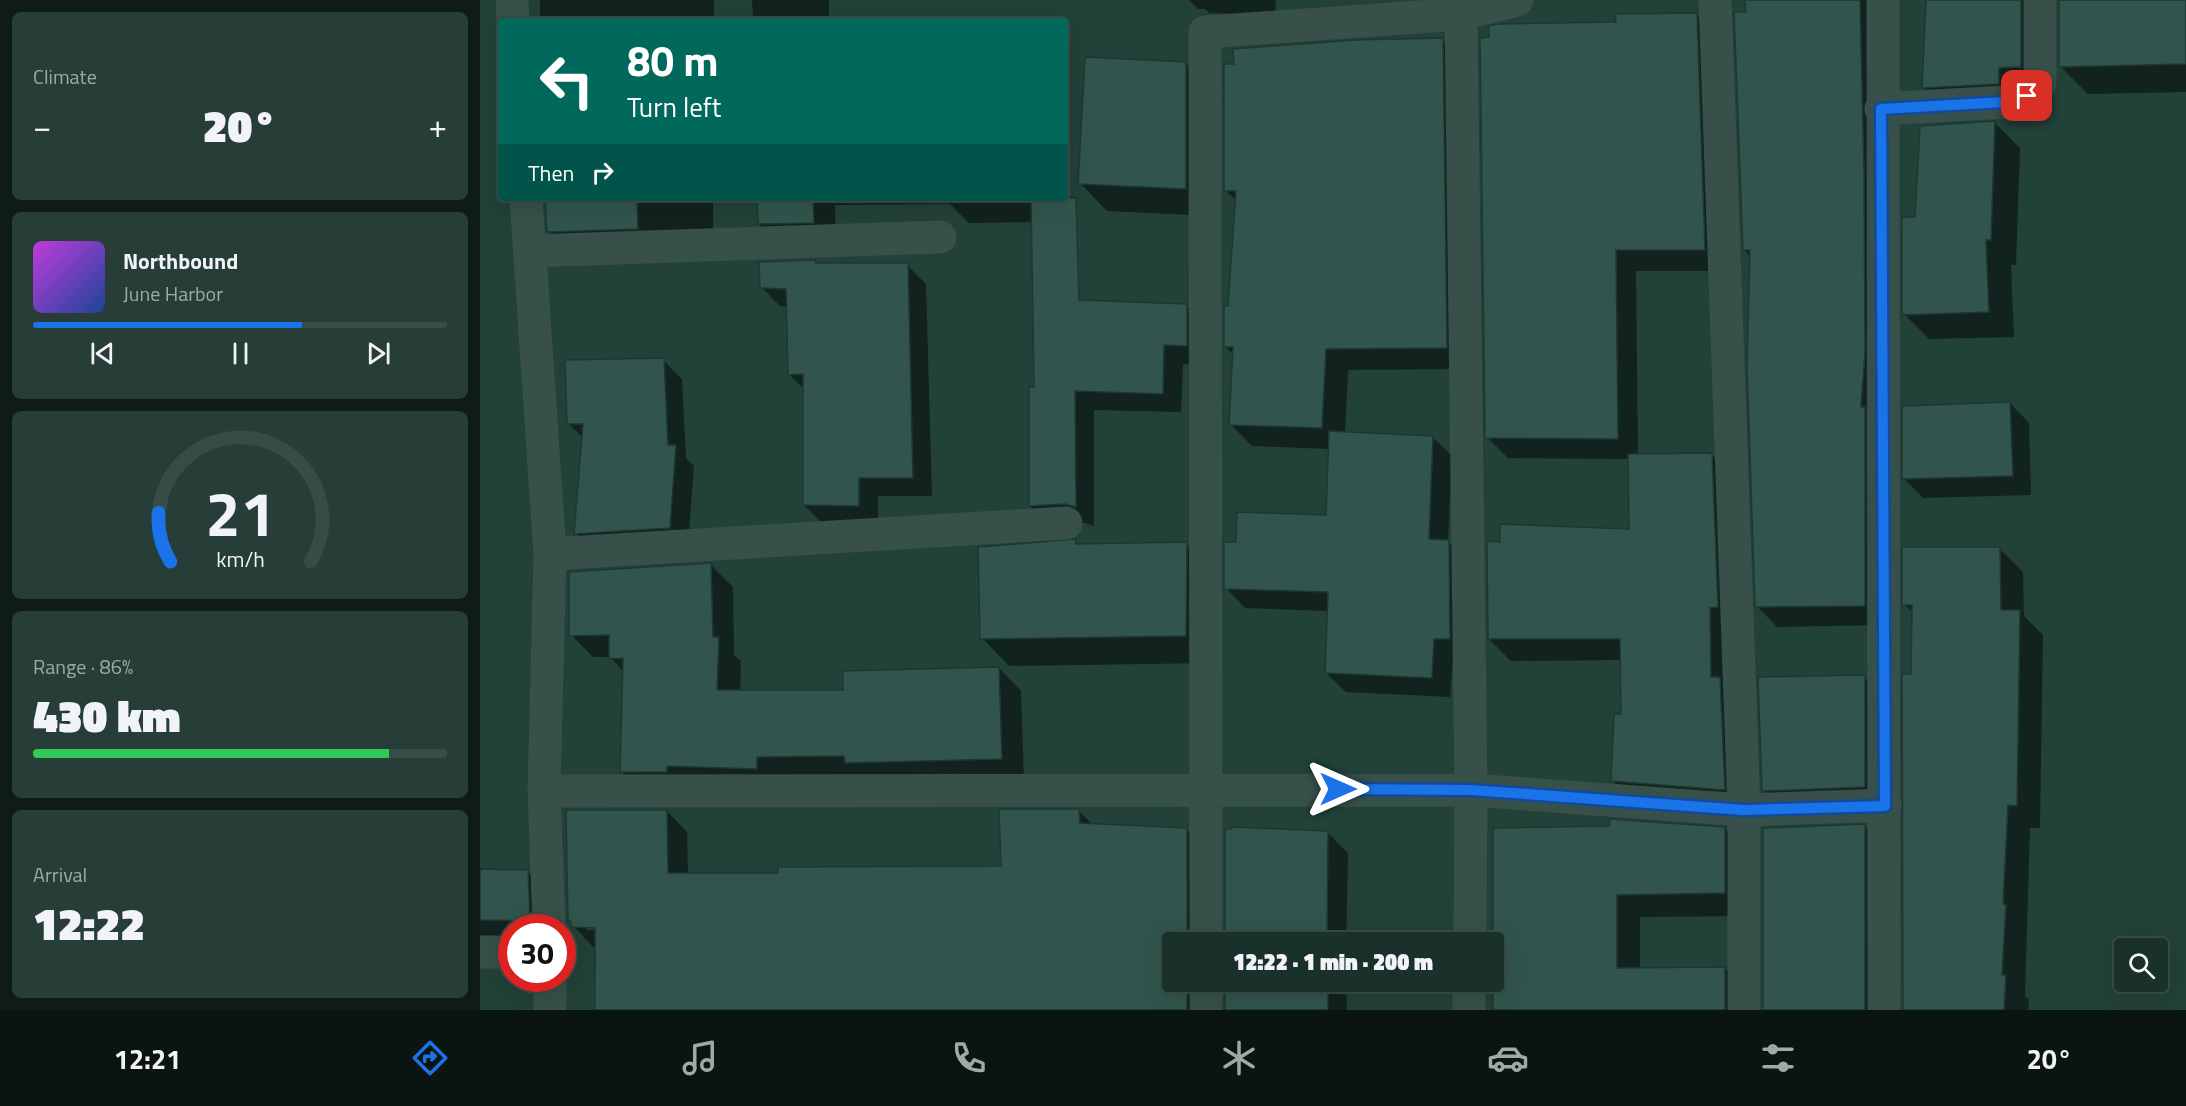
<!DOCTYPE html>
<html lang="en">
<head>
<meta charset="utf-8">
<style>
  body { margin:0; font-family:"Titillium Web",sans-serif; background:#273d37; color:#f1f3f6; height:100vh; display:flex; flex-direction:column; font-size:22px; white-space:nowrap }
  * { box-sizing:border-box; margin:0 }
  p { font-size:20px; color:#9fa9a9 }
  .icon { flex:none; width:33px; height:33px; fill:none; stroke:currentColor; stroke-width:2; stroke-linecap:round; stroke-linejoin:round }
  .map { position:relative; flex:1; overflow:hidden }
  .sheet { display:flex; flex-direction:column; gap:12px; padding:12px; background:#0e1b18; width:480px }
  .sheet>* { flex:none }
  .guide { position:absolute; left:18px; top:18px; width:570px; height:183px; border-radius:6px; box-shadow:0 6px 24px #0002,0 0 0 2px #384c47; background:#00695c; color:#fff; overflow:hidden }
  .buttons { position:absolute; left:1634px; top:938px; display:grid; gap:12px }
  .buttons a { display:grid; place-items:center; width:54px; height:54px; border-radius:6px; background:#1a312b; box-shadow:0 6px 24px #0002,0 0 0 2px #384c47; font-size:30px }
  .speed { position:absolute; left:18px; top:914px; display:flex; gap:12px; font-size:30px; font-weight:700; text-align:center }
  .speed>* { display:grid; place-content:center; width:78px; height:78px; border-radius:50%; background:#1a312b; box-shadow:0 6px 24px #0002,0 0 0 2px #384c47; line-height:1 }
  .speed .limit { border:9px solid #d22; background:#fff; color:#111 }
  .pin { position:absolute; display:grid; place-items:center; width:51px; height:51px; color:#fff; margin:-26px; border-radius:12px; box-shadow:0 3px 9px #0006 }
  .me { position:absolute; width:66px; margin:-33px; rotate:90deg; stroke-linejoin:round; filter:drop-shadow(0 0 4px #0008) }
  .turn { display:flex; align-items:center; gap:21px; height:126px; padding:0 30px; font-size:27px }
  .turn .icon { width:78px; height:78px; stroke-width:2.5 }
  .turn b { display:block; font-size:42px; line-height:51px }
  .then { display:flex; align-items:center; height:57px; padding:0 30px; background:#0003; gap:12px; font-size:22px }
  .big { font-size:45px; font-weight:800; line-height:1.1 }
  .sheet .tile { flex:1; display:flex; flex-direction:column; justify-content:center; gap:9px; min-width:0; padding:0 21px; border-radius:9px; background:#273d37 }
  .sheet .dial { align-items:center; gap:0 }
  .dial svg { height:156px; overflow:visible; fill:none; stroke:#384c47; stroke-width:7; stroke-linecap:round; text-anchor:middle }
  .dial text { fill:#f1f3f6; stroke:none }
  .song { display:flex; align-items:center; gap:18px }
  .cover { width:72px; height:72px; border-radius:9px; background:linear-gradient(135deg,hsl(290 70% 55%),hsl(220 70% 35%)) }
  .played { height:6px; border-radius:3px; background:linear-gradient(90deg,#1a73e8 65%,#384c47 65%) }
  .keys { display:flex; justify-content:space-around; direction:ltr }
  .heat { display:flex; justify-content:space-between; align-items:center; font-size:33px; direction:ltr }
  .charge { height:9px; border-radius:4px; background:linear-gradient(90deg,#34c759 86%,#384c47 0) }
  .trip { position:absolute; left:682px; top:932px; width:342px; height:60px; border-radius:6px; background:#1a312b; box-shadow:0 6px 24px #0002,0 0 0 2px #384c47; font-weight:800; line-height:60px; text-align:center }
  .tab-bar { display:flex; height:96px; justify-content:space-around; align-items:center; background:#0a1411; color:#9fa9a9 }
  .tab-bar .icon { width:42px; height:42px }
  .tab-bar .active { color:#1a73e8 }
  .tab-bar b { font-size:27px; color:#f1f3f6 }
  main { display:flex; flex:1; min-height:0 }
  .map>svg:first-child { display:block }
  .shadow { fill:#0007; fill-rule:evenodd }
  .building { fill:#31554c; stroke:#1e3831; stroke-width:1.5 }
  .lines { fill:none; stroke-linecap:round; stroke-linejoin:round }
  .minor { stroke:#37504a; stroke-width:33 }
  .route-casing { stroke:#114b97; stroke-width:15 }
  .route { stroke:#1a73e8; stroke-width:10 }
</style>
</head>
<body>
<main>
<section class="sheet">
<div class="tile"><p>Climate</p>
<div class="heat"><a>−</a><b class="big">20°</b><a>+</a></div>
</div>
<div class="tile">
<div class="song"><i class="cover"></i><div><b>Northbound</b><p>June Harbor</p></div></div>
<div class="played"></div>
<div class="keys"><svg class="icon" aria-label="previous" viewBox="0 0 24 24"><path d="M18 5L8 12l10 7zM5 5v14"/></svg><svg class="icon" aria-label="pause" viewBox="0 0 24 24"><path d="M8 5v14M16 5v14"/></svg><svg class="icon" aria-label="next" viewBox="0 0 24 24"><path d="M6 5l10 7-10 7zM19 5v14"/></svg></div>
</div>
<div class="tile dial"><svg viewBox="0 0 100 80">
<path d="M14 69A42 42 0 1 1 86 69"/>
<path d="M14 69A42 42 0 0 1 8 44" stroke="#1a73e8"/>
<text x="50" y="56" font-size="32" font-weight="700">21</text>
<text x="50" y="72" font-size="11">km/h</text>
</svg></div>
<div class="tile"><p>Range · 86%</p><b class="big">430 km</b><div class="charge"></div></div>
<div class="tile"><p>Arrival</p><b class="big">12:22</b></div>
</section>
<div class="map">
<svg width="1706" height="1010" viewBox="0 0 1706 1010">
  <rect width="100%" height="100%" fill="#224139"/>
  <!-- shadow -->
  <path class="shadow" d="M60,0h174v21h-174z
    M272,0h77v21h-76z
    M709,0h87l-1,16 -66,-3 -4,-4h-7z
    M1266,0h127l11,625 -107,2 -20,-21 -6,-349 -7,-7z
    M1448,0h94l19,18 -1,68 -98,21 -19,-20z
    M1584,0h122v92l-98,2 -28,-28z
    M1216,14l21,21 8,236h-89l2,185 74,-1 22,22 12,334 -111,-8 -22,-22 9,-65v-56l-111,1 -22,-22 12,-96 130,-12 -1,-72 -122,-1 -21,-21 130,-414z
    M962,40l22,22 4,307 -120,1 -3,64 87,3 20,19 -4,86 20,19 1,97h-16l-3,39 -104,-5 -20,-19 2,-62 -83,-3 -19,-20 11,-45 90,-26 3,-68 -78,-3 -22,-22 4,-69 -8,-8 11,-146 -12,-11z
    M706,63l27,28v125l-106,-5 -27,-28z
    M1515,123l25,25 -4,117h-5l3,72 -85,2 -25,-25 12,-95z
    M66,198h167v43l-140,14 -24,-24z
    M278,198h279v24l-68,1 -19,-19 -115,1 1,40 -54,2 -23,-23z
    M335,262l3,3h89l19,19 6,212h-54v28h-55l-19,-19v-116l-15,-15 -1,-67 -8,-1 -19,-19z
    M706,306l19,19v40l-22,-1 -2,48 -87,-2v116l-9,-3 -35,2 -20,-19 6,-118z
    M183,360l19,19 4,79 8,8 -6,80 -94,6 -18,-19 8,-94 -16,-16z
    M1530,403l19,20 2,72 -108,3 -19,-19z
    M595,540l5,6 106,-2 28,28 -1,91 -204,3 -27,-28z
    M1520,549l23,23 1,44 19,19 -3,193h-10l-5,168 4,4 -1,10h-124l10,-396 -10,-10z
    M231,565l22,22 1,68 7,6 -1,31 105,-1 154,-23 22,23 3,90 -380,13 -22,-22 2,-100 -14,-15h-17l-22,-22z
    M1384,677l28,27v110l-101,4 -27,-28z
    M187,811l20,21 1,43 314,-7 77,-57 14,14 93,4 21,21v92h-34v39h173l1,29h-122l1,-27 -9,2 -9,25h-611v-62l-4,-1 -24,-26zM107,927h16v3h-16z
    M1384,826l24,23v161h-124z
    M1245,829l23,23v64l-108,1v52l85,-1 23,24 1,18h-254v-180z
    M847,832l21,21 -2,89h-120z
    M0,871l48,1 22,22 1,33h-39v15l-32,-1z"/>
  <!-- building -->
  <path class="building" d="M1265,0h115l4,174 1,177 -4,56h4v199l-110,1 -8,-241 3,-116h-7l-9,-238h12z
    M1446,0h95v67l-22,1v16l-77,4z
    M1579,0h127v64l-127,3z
    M1217,13l8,237h-89l2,189 -133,-1 -5,-400 9,-1v-11l10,-2 117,-2 -1,-8z
    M963,38l4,310 -121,1 -4,79 -93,-3 4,-78h-9v-41h4l8,-115h-12v-127h10l-1,-15 122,-9z
    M605,57l101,5v127l-108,-5z
    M1515,121l-4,119h-5l3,72 -87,3v-98h13l5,-91z
    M65,198h92l1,31 -91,3z
    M277,198h56l1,25 -56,1z
    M551,198h45l3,102 108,4v42l-23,-1 -1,49 -88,-3 1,116 -11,-3 -36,2v-119h5z
    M335,260l1,3h92l5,215h-54v28l-56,-1v-131l-15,1 -2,-86 -26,-1 -1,-26z
    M184,358l4,87h8l-6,83 -96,6 9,-110h-16l-2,-64z
    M1530,402l3,74 -111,3v-73z
    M849,431l104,5 -4,103 20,1 1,99h-16l-2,39 -107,-5 3,-81 -104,-3v-47h12l1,-30 89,3z
    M1232,453l6,154 -8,1 1,69h9l5,113 -114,-9 3,-67h7l-1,-75h-132l-1,-98 13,1v-18l129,5 -1,-75z
    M596,539v5l111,-2 -1,94 -206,3 -2,-92z
    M1422,547h98l1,63h19l-3,196 -9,-1 -5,99h3l-4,71h4l-2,35h-101l-1,-336h9l1,-69h-10z
    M231,563l2,74h6l-2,53h126v-19l156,-4 3,92 -157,4 -1,-7 -87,1v12l-90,-3v6h-47l3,-114 -14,1v-24l-40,1v-64z
    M1385,675v112l-103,4 -4,-114z
    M519,809h80l1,14 107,5v114h-14v39h14v29h-592v-82l-24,-1v-6h-3l-2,-111h101l1,63h110v-6l223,-1z
    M1130,819l115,8v66l-108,2v73l108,-1v43h-232v-182l116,-2z
    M1385,824v186h-102v-182z
    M751,827l97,4 -1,111h-102v-113h6z
    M0,869l48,1 2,51 -50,-1z
    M745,981h103v29h-103z"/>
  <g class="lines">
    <!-- minor -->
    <path class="minor" d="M32,0l1,21
      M1235,0l29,810v200
      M1403,0l1,1010
      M981,14l10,776 -1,152
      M1401,109l124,-7 22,-6 13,-13v-83
      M46,198l24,356 -6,237 5,136
      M50,251l410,-14
      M70,554l516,-31
      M64,791l927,-1 273,20 141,-5
      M726,942l-1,-910 256,-18 56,-14
      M0,952h32
      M70,978v32
      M726,1010v-29
      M989,1010v-29"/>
  </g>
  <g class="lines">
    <!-- route casing -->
    <g class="route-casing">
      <path id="route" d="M858,789l133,1 273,20 141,-4 -4,-697 124,-7 22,-6"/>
    </g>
    <!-- route -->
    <use href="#route" class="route"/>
  </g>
</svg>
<div class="buttons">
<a><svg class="icon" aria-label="search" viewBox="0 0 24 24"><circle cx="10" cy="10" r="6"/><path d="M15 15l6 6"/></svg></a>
</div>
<div class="speed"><div class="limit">30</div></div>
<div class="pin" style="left:1547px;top:96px;background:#d93025"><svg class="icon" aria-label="arrive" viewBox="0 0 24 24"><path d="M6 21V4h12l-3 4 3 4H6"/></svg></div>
<svg class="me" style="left:858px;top:789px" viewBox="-20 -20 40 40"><path d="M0-17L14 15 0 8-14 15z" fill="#1a73e8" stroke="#fff" stroke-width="4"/></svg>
<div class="trip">12:22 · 1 min · 200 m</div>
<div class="guide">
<div class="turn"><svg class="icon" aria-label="left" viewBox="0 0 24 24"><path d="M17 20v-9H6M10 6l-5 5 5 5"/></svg><div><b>80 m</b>Turn left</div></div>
<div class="then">Then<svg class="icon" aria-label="right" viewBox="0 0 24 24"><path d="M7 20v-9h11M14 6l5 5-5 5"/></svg></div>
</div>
</div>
</main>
<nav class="tab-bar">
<b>12:21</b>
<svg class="icon active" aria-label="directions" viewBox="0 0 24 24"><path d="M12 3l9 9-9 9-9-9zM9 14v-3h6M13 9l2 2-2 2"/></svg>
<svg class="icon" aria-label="music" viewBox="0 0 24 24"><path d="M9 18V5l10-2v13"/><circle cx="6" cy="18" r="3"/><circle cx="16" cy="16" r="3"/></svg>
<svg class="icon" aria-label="phone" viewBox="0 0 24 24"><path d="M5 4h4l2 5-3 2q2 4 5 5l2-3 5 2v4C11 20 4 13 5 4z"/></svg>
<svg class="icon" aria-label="climate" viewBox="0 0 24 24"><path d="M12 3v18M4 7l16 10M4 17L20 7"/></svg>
<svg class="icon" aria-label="car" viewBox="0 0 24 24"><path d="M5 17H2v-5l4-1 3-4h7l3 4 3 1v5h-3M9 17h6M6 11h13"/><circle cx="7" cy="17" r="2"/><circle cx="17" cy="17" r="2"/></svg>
<svg class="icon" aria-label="filters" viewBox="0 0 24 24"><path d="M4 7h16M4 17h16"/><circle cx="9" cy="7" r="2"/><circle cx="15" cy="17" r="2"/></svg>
<b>20°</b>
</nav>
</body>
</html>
